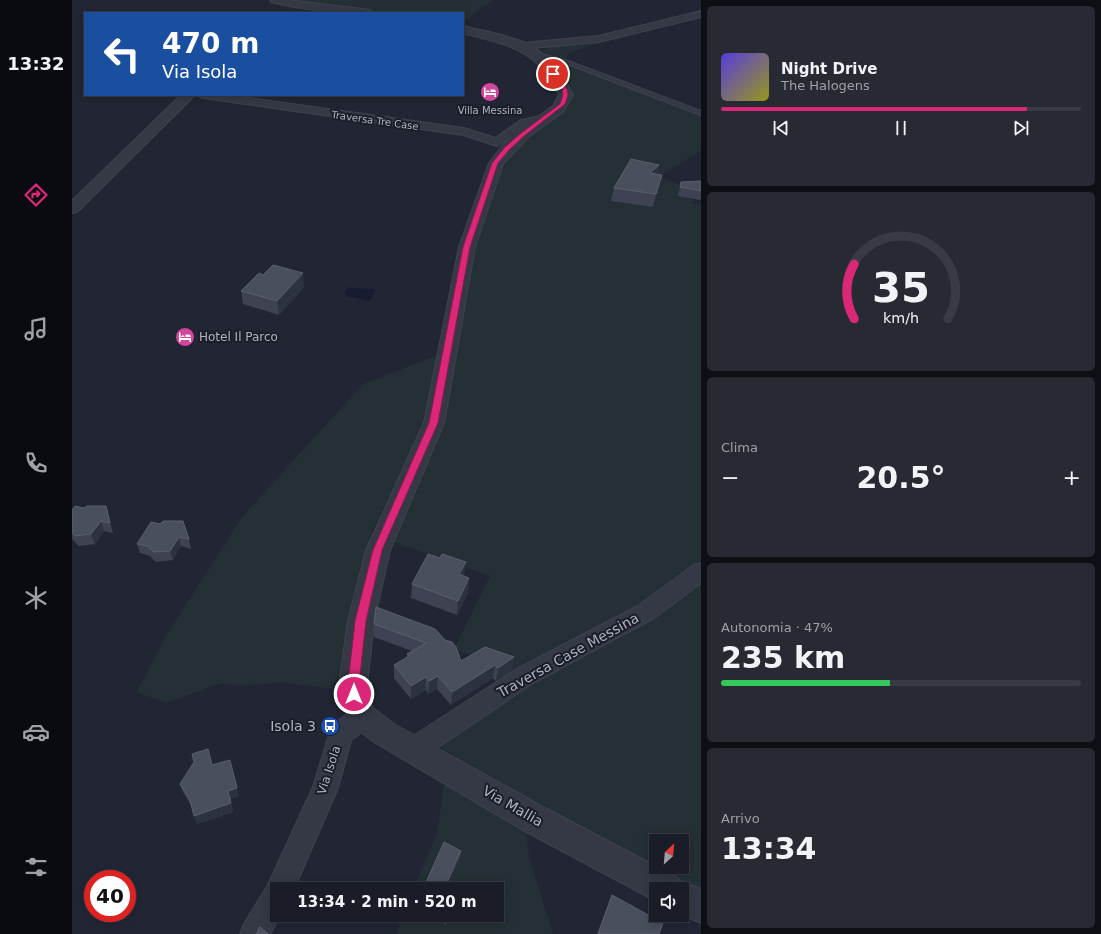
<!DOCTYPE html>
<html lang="it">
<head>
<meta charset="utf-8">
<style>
  body { margin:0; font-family:"DejaVu Sans",sans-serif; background:#272933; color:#f1f3f6; height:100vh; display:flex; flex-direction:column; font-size:15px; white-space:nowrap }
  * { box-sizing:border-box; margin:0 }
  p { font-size:13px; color:#9fa1a7 }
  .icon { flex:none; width:22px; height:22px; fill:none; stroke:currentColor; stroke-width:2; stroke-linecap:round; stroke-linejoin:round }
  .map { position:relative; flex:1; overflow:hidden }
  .sheet { display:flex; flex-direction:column; gap:6px; padding:6px; background:#0e0f15; width:400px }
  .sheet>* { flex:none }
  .hud { position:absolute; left:12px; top:12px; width:380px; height:84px; border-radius:0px; box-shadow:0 2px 10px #0003,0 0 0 1px #383a44; background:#1a4fa0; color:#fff; overflow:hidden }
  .needle { width:26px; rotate:26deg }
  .tools { position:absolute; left:577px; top:834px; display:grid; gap:8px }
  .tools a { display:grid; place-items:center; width:40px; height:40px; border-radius:0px; background:#1a1c27; box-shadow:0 2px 10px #0003,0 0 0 1px #383a44; font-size:20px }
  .speed { position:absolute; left:12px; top:870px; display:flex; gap:8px; font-size:20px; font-weight:700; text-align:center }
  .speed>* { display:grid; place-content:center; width:52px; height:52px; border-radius:50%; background:#1a1c27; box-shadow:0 2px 10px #0003,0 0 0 1px #383a44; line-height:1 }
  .speed .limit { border:6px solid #d22; background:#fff; color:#111 }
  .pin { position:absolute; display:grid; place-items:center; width:34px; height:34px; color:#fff; margin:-17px; border:2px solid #fff; border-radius:50%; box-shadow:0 1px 4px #0007 }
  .me { position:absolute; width:44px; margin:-22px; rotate:0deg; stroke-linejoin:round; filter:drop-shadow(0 0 3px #0008) }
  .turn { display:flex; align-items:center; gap:14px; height:84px; padding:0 12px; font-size:18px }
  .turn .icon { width:52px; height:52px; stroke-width:2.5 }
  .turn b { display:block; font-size:28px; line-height:34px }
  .big { font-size:30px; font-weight:600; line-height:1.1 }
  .sheet .card { flex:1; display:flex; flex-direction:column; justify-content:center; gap:6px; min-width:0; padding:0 14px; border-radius:6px; background:#272933 }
  .sheet .dial { align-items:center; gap:0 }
  .dial svg { height:104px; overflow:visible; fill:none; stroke:#383a44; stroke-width:7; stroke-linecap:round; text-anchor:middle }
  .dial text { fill:#f1f3f6; stroke:none }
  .song { display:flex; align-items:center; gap:12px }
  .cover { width:48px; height:48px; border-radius:6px; background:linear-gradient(135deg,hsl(250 70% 55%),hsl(60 70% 35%)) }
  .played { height:4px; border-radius:2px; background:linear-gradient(90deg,#db2777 85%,#383a44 85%) }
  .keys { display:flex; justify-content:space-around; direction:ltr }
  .heat { display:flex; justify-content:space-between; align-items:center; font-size:22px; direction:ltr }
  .charge { height:6px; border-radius:3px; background:linear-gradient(90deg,#34c759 47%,#383a44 0) }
  .trip { position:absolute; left:198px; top:882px; width:234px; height:40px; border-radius:0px; background:#1a1c27; box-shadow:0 2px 10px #0003,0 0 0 1px #383a44; font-weight:600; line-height:40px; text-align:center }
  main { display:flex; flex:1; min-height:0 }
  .tab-bar { display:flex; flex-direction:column; width:72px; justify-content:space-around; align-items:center; background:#0a0b10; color:#9fa1a7 }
  .tab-bar .icon { width:28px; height:28px }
  .tab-bar .active { color:#db2777 }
  .tab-bar b { font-size:18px; color:#f1f3f6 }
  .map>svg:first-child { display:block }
  .green { fill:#243035; fill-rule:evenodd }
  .water { fill:#181c30 }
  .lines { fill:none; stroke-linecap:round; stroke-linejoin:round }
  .service-casing { stroke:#3f424e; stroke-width:2 }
  .minor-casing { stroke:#3f424e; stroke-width:2 }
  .tertiary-casing { stroke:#3f424e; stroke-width:2 }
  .service { fill:#353945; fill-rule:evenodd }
  .minor { fill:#353945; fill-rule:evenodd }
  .tertiary { fill:#353945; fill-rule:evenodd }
  .wall { fill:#3e4252 }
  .shaded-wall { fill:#2d3241 }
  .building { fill:#4a4f5e; stroke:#5a5e6e }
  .route { fill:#db2777; stroke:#8e194d }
  .labels { text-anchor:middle; stroke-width:4; stroke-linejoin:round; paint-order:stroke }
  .far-poi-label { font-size:10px; fill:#b0b3c1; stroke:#1b1e29 }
  .far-street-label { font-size:10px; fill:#b0b3c1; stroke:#1b1e29 }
  .poi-label { font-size:12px; fill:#b0b3c1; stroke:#1b1e29; text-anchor:start }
  .street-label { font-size:12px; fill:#b0b3c1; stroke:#1b1e29 }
  .near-street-label { font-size:14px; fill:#b0b3c1; stroke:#1b1e29 }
  .near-poi-label { font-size:14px; fill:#b0b3c1; stroke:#1b1e29; text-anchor:end }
</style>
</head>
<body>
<main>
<nav class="tab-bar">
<b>13:32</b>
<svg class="icon active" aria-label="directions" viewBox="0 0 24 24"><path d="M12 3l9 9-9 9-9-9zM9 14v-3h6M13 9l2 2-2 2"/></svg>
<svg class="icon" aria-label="music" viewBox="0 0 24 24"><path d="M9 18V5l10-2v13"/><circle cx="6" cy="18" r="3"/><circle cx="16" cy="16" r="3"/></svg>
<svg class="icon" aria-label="phone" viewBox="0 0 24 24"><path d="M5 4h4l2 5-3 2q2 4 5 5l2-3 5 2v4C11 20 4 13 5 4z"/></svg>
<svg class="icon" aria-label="climate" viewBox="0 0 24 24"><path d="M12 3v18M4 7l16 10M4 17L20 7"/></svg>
<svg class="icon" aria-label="car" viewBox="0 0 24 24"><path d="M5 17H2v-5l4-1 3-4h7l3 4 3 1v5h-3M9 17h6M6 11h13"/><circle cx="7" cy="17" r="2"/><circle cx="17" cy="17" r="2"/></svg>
<svg class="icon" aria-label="filters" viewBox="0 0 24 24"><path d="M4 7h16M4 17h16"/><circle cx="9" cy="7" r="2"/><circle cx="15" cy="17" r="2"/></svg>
</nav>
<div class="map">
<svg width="629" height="934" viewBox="0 0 629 934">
  <rect width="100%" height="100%" fill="#222634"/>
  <!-- green -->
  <path class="green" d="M230,0h191l-30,22v-9h-81l-81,-9z
    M629,16v2l-95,22 -37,13 -3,3 1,5 -25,-10 8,-5z
    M491,63l138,51v37l-41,25 11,6 29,8 -8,14 9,-1v357l-56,45 -124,69 -67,-25 36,-73 -97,-34 51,-116 10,-75 19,-92 23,-86c5,-13 18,-26 29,-35 18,-14 41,-20 45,-44l-20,-30z
    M366,355l-13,67 -54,112 -21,80 -7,50 -10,25 -52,-7 -40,4 -20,-3 -55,20 -29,-11 29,-56 76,-119 121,-133z
    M625,582l4,4v306c-89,-46 -176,-93 -261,-145l1,-6 90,-61zM584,841h26v26h-26z
    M373,777l29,16 -2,8 54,26 3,30 24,77h-156l5,-19h95v-26h-84l24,-55z"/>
  <!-- water -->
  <path class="water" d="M277,287l4,1 23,1 -6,12 -24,-5 -1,-4z"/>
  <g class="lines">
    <!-- service casing -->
    <g class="service-casing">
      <path id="service" d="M252,8l10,4v1h-6l-6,-3z
        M461,51l38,11 130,49v4l-134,-51 -36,-11v-1z"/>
    </g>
    <!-- minor casing -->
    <g class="minor-casing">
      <path id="minor" d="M629,11v6l-102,25 -77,7 -5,-3 5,-3 77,-7z
        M109,95h14l-118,117 -5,1v-12z
        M125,95h30l237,33 31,10 26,-18 20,-4 6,4 -2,2 -16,4 -32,20 -34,-11 -260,-37z
        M629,563v20l-47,35 -121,65 -111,75 -9,4 -9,-4 -3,-8 3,-8 113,-73 121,-63 56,-41z
        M291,706l9,3 3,8 -3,8 -21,15 -13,48 -44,101h-17v26h4l-11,19h-30l4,-10 24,-39 45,-98 19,-62 22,-16z"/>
    </g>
    <!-- tertiary casing -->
    <g class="tertiary-casing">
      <path id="tertiary" d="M198,0h18l82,10 6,3c-36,0 -70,-2 -105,-11z
        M391,26c20,5 43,9 63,17 20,9 37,33 47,52l-10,17 -36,26 -24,26 -28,83 -31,176 -54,127 -16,71 -7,64 3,17 3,6 21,16 151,84 133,70 2,4 2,-1 19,8v34l-19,-8v-26h-26v12l-133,-71 -149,-88 -21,-16 -11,-22 -3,-19 9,-64 18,-71 58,-127 35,-176 30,-84 13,-17 15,-14 36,-26 6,-11c-20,-46 -52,-50 -96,-62z"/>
    </g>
    <!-- service -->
    <use href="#service" class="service"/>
    <!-- minor -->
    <use href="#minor" class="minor"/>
    <!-- tertiary -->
    <use href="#tertiary" class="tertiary"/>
  </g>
  <!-- wall -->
  <path class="wall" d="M587,165l-2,9 5,1 -9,32 -42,-6 3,-13z
    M629,181v19l-23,-4 3,-14z
    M191,275l41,12 -25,28 -36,-11 -2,-13z
    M34,506l3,10 4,17 -9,-2 -9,13 -16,2 -7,-7v-29z
    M79,522l38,17 2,10 -10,-3 -8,14 -17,2 -6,-6 -10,-3 -3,-9z
    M392,576l5,2 -1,14 -11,23 -46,-17 1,-14z
    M304,607l85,54 53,-4 -2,14 -16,10 -3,-3 -42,27 -14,-16 -9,5 -2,-4 -15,9 -17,-21v-13l13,-7v-4l5,-3 -38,-14v-13z
    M140,765l27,31 -9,3 3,13 -36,12 -5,-17 -9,-15 -3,-8z
    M540,895l47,39h-62l11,-29z
    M355,915h23l-4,10z"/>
  <!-- shaded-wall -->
  <path class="shaded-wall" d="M587,165l-3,13 -6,-5z
    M590,175l-3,13 -6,19 3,-13z
    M231,273l1,14 -25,28 -2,-14z
    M34,506l3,10 4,17 -3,-10z
    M29,521l3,10 -9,13 -4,-10z
    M107,537l2,9 -8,14 -3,-9z
    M394,562l-2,14 -5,-2z
    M397,578l-1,14 -11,23 1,-14z
    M442,657l-2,14 -16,10 2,-13z
    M423,665l-2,13 -42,27 1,-13z
    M366,676l-1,13 -9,5 1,-13z
    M354,677v13l-15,9v-13z
    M165,788l2,8 -9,3 -2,-8z
    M159,803l2,9 -36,12 -3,-8z
    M389,851l-1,8 -13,30h-3z
    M376,915h2l-4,10 1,-8z"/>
  <!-- building -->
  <path class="building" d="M559,159l28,6 -9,8 12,2 -6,19 -42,-6z
    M629,181v10l-21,-4 1,-5z
    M201,265l30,8 -26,28 -36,-10 18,-18 4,2z
    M3,506l9,2 3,-2h19l4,17 -9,-2 -10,13 -16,2 -3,-3v-23z
    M91,521h20l6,18 -10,-2 -9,14 -16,1 -7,-6 -10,-2 14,-22 9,2z
    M356,554l12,4 2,-4 24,8 -7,12 10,4 -11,23 -46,-17z
    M304,607l59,22 10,11 7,2 4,5 5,14 24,-14 29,10 -16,11 -3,-3 -43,27 -14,-16 -9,5 -3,-4 -15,9 -17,-21 15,-9 -2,-2 19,-11 -52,-19z
    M136,749l4,16 18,-5 7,28 -9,3 3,12 -37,13 -4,-16 -10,-16 14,-22 -2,-8z
    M372,842l17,9 -17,38h-21z
    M540,895l51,28 -4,11h-61z
    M370,915h6l-1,2z
    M188,927l8,7h-12z"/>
  <!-- route -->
  <path class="route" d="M479,73h4l12,16 1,6 -3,9 -41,32 -15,14 -11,13 -28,84 -32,176 -56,127 -16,71 -7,63 1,10 -2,4 -4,1 -4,-1 -2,-14 7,-63 18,-71 56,-127 34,-176 29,-84 13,-16 15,-13 40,-30 3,-9 -1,-6z"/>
  <!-- icons -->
  <defs>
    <g id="hotel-disc" transform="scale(1)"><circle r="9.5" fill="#d1479c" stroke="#1b1e29"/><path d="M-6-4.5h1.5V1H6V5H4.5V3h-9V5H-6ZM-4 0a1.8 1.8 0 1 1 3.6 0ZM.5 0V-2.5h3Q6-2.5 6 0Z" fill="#fff"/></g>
    <g id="bus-disc" transform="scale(1)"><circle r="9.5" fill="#1a4fb4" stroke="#1b1e29"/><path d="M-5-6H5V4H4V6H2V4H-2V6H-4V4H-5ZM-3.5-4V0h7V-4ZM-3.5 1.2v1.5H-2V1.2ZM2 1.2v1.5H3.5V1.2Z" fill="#fff"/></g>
  </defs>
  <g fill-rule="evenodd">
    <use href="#hotel-disc" x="418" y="92"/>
    <use href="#hotel-disc" x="113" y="337"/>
    <use href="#bus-disc" x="258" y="726"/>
  </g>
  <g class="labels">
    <!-- far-poi labels -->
    <g class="far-poi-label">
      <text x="418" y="114">Villa Messina</text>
    </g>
    <!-- far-street labels -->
    <g class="far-street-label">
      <text transform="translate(303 120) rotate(8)" y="4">Traversa Tre Case</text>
    </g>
    <!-- poi labels -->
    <g class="poi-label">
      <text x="127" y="341">Hotel Il Parco</text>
    </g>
    <!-- street labels -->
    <g class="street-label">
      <text transform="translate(257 770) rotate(-72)" y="4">Via Isola</text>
    </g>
    <!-- near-street labels -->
    <g class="near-street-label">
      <text transform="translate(496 655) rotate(-29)" y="5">Traversa Case Messina</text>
      <text transform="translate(441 806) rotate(30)" y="5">Via Mallia</text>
    </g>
    <!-- near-poi labels -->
    <g class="near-poi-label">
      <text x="244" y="731">Isola 3</text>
    </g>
  </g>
</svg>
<div class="tools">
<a><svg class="needle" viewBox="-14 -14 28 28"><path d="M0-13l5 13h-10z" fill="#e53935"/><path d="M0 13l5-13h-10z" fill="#9fa1a7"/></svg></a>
<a><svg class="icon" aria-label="sound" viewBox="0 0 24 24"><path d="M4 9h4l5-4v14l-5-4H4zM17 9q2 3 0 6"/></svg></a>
</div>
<div class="speed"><div class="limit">40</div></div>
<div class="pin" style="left:481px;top:74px;background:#d93025"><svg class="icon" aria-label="arrive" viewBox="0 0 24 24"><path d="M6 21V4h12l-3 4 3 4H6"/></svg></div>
<svg class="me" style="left:282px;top:694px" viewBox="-20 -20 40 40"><circle r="17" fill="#db2777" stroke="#fff" stroke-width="3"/><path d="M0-11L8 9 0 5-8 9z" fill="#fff"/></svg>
<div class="trip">13:34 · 2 min · 520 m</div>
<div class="hud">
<div class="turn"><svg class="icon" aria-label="left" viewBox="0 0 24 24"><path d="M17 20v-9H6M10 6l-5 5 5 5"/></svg><div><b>470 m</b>Via Isola</div></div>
</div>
</div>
<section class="sheet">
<div class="card">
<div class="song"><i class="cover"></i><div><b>Night Drive</b><p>The Halogens</p></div></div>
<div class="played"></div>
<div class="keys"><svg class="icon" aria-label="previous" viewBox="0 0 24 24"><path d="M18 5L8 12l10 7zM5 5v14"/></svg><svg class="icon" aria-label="pause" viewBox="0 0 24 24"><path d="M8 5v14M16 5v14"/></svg><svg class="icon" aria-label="next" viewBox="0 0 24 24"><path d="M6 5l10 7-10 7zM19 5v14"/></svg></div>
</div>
<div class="card dial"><svg viewBox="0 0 100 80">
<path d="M14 69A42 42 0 1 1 86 69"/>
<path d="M14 69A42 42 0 0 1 14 27" stroke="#db2777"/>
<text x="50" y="56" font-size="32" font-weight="700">35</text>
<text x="50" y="72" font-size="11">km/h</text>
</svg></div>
<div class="card"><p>Clima</p>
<div class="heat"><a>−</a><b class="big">20.5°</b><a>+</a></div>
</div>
<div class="card"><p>Autonomia · 47%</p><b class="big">235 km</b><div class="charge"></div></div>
<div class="card"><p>Arrivo</p><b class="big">13:34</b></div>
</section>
</main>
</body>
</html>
